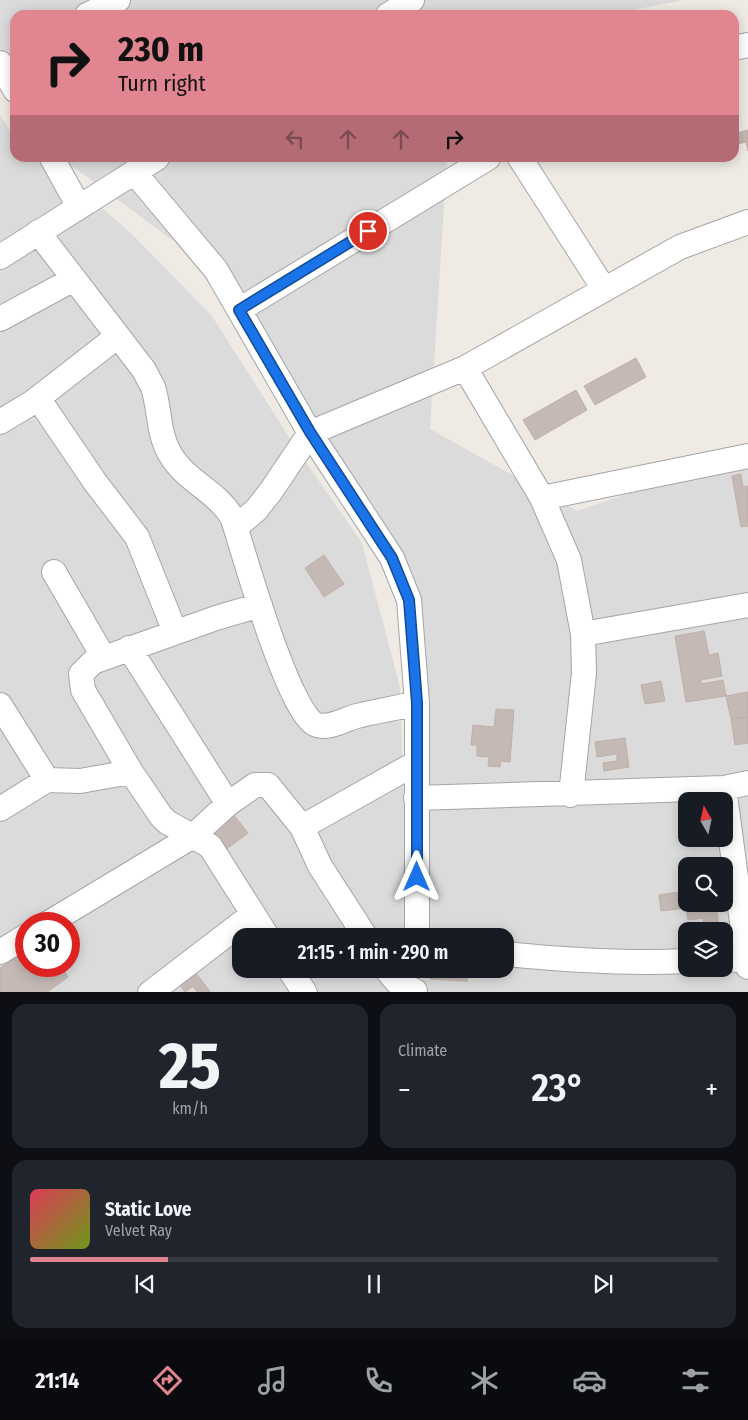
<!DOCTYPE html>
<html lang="en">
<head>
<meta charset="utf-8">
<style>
  body { margin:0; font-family:"Fira Sans Condensed",sans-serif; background:#20242c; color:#f1f3f6; height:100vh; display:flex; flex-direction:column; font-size:19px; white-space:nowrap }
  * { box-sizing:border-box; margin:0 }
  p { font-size:16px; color:#9ea1a6 }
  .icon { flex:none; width:28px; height:28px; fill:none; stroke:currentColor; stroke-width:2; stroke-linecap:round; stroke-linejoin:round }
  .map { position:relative; height:992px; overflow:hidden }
  .details { display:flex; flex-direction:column; gap:12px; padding:12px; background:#0d0f14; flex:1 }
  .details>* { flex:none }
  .banner { position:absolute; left:10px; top:10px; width:729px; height:152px; border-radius:15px; box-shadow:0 2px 12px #0003; background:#e18691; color:#111; overflow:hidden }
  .needle { width:32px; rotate:351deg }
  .buttons { position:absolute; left:678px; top:792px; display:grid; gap:10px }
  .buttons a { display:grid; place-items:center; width:55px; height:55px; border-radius:10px; background:#171b24; box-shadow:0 2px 12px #0003; font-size:25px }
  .speed { position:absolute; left:15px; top:912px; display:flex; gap:10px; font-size:25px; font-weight:700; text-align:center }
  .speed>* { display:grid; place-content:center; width:65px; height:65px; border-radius:50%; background:#171b24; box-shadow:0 2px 12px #0003; line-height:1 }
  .speed .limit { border:8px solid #d22; background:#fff; color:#111 }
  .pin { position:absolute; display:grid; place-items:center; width:42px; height:42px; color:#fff; margin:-21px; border:2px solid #fff; border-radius:50%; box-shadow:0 1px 5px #0007 }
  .me { position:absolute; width:55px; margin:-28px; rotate:0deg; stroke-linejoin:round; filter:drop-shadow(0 0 4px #0008) }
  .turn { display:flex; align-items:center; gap:18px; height:105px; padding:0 25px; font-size:22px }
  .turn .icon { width:65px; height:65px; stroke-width:2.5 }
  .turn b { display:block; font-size:35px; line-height:42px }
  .lanes { display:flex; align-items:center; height:48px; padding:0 25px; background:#0003; justify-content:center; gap:25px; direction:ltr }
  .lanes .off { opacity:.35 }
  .big { font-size:38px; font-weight:600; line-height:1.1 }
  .details .tile { flex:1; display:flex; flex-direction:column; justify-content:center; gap:8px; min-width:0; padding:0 18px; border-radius:15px; background:#20242c }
  .details .dial { align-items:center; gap:0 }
  .dial b { font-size:65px; line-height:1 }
  .song { display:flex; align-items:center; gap:15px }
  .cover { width:60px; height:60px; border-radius:8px; background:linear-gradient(135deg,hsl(350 70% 55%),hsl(80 70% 35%)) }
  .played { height:5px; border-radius:2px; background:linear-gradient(90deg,#e18691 20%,#363941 20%) }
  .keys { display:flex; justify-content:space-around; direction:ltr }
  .heat { display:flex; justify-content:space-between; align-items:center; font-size:28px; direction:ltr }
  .details .tiles { flex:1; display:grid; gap:12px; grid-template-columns:1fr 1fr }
  .tile:last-child { grid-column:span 2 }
  .trip { position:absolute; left:232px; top:928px; width:282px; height:50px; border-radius:15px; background:#171b24; box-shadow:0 2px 12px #0003; font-weight:600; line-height:50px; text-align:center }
  .tabs { display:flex; height:80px; justify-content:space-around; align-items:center; background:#090b0e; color:#9ea1a6 }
  .tabs .icon { width:35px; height:35px }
  .tabs .current { color:#e18691 }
  .tabs b { font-size:22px; color:#f1f3f6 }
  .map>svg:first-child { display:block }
  .residential { fill:#dcdbdb; fill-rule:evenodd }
  .building { fill:#c4b9b4; stroke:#c1afa7 }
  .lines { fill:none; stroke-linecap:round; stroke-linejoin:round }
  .minor-casing { stroke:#a5a5a5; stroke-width:26 }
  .minor { stroke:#fff; stroke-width:24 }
  .route-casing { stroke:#114b97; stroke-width:12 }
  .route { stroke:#1a73e8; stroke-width:9 }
</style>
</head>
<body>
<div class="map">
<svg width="748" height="993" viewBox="0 0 748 993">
  <rect width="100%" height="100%" fill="#efebe4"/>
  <!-- residential -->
  <path class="residential" d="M0,0h684l-77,15h-592v77l-15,-29z
    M0,115l15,24v19h20l34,21 63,55 80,82 82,129 68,98 38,144 7,205 -3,44h-163v33h162l-1,23h-402zM26,924h43v42h-43z
    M61,158h386l-17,271 147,82 171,-59v540h-326l1,-23h83v-33h-80l4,-62 -3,-162 -23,-146 -119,-192 -110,-132zM686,801h38v38h-38zM686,866h38v38h-38zM686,931h38v38h-38z"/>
  <!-- building -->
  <path class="building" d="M748,130v21l-2,-9 -12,3v-11z
    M636,358l10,19 -51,28 -11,-19z
    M576,390l11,20 -52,30 -12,-20z
    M741,474l2,13 5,-1v40l-7,1 -9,-51z
    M324,555l20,29 -20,13 -19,-29z
    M704,631l5,24 9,-2 4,23 -21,4v4l22,-4 3,16 -40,6 -11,-66z
    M661,681l4,20 -20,3 -4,-19z
    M748,692v25l-17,2 -5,-23z
    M496,709l18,1 -4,52 -9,-1 -1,6 -12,-1 1,-9 -12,-1v-11h-6l2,-20 21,2z
    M748,717v26l-13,2 -4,-26z
    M625,738l4,29 -25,4 -1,-8 14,-2v-7l-20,3 -2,-15z
    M233,814l15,19 -24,18 -13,-17z
    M686,891v13h30l3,23 -14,2 -2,-11 -15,2 -2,-12 -25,3 -2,-16z
    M26,950v16h23l3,4 9,-4 7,11 -22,16h-46v-25z
    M193,969l18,24h-13l-5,-7 -8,6 -8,-11z
    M430,969l27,2v-2h11l-1,12 -37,-2z"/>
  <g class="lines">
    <!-- minor casing -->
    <g class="minor-casing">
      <path id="minor" d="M87,15l31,-15
        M388,15l24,-15
        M734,48l14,-3
        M0,63l15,27
        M52,158l27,49
        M520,158l84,131
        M134,172l82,98 94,163 82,125 17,42 8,103v233
        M38,232l106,138c3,6 6,12 9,17 7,22 5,47 17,67 15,27 49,38 63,65 10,32 57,199 84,206 13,4 28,-6 40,-9 20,-5 40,-8 60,-13
        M0,257l157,-99
        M239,310l249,-152
        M0,319l74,-40
        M465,368l77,130 27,62 14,74 1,39 -13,122
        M38,398l57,84 42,55 38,95
        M0,422l33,-20 85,-66
        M542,498l206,-42
        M236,527l20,-17 15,-19 39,-58 155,-65 215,-121 68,-25
        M54,572l50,86
        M260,605l-44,13 -123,44 -12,12 2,16 48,82 30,44 6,6 43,24 57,90
        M583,634l165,-29
        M129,648l99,156
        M0,705l47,75
        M724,788l24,179
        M416,798l308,-10 24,-5
        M0,809l47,-29 33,1 51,-9
        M302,827l114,-64
        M47,924l146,-88 35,-32 27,-19h13l34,42 18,39 45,70
        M0,952l26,-16
        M506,954c60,6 120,10 180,7
        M724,960l23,-1
        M289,969l16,24
        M386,969l11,13 18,9
        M150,993l102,-78"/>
    </g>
    <!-- minor -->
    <use href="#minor" class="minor"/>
  </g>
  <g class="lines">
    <!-- route casing -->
    <g class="route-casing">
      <path id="route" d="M368,231l-129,79 71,122 82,126 17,42 8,103v174"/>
    </g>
    <!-- route -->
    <use href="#route" class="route"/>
  </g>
</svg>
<div class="buttons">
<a><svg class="needle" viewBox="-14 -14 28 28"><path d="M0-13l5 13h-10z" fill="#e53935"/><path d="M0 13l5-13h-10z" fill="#9ea1a6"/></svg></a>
<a><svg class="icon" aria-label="search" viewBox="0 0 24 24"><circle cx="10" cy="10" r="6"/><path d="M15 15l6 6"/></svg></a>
<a><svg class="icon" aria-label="layers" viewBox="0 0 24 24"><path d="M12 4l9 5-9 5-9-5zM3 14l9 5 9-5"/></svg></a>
</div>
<div class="speed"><div class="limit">30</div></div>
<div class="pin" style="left:368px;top:231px;background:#d93025"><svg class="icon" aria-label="arrive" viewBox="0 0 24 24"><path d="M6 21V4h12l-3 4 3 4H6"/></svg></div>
<svg class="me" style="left:417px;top:877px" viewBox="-20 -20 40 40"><path d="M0-17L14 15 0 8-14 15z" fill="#1a73e8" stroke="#fff" stroke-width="4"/></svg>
<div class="trip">21:15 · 1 min · 290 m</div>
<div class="banner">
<div class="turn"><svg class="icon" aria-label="right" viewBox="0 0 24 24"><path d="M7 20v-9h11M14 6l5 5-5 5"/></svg><div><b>230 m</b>Turn right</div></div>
<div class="lanes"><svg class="icon off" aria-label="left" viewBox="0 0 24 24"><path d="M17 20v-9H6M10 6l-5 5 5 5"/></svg><svg class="icon off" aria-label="ahead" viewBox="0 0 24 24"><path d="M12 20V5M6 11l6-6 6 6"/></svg><svg class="icon off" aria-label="ahead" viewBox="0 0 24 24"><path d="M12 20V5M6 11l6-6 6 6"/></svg><svg class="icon" aria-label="right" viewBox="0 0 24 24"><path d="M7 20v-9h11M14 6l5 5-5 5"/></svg></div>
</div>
</div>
<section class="details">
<div class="tiles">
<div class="tile dial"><b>25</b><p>km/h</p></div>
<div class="tile"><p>Climate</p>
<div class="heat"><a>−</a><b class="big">23°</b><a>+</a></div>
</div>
<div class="tile">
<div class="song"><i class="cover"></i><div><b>Static Love</b><p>Velvet Ray</p></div></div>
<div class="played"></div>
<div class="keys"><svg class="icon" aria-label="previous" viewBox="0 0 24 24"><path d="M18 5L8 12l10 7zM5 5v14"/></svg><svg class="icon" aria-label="pause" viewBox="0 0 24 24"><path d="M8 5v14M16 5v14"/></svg><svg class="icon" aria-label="next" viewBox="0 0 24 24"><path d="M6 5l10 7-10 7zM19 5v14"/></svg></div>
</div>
</div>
</section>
<nav class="tabs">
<b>21:14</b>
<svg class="icon current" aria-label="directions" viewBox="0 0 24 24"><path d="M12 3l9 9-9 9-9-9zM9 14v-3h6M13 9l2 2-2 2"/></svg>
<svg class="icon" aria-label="music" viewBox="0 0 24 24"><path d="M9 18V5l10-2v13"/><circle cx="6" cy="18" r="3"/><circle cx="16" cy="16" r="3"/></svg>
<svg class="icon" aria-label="phone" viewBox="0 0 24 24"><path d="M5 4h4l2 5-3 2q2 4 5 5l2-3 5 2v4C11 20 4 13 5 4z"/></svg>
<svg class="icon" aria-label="climate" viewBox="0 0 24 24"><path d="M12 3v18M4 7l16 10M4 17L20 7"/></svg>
<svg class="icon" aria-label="car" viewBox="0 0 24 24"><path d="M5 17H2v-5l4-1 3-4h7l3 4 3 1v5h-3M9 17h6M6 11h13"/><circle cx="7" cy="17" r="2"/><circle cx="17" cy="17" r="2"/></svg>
<svg class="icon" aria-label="filters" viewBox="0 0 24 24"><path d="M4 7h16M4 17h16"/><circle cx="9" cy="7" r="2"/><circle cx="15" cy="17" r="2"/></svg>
</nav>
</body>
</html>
